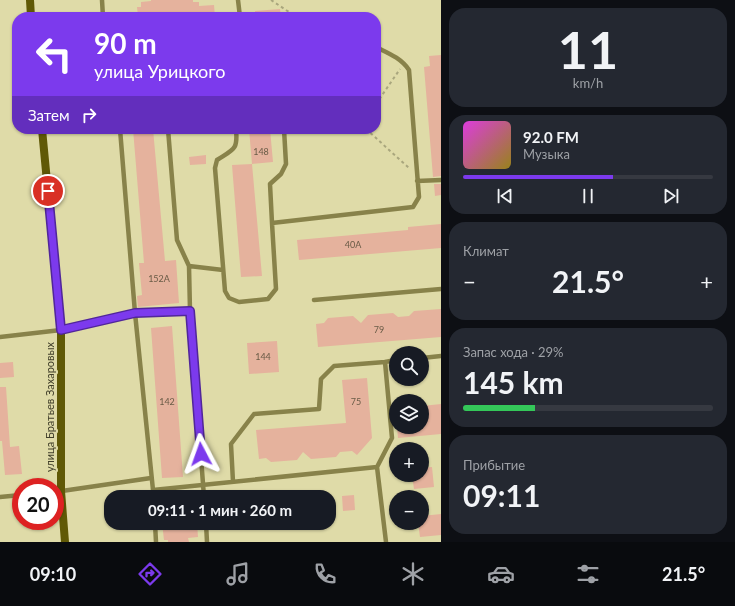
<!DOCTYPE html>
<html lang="ru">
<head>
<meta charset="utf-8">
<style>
  body { margin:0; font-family:Lato,sans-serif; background:#242831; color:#f1f3f6; height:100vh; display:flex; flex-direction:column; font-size:15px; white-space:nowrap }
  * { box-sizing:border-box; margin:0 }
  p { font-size:13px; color:#9ea1a6 }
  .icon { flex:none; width:22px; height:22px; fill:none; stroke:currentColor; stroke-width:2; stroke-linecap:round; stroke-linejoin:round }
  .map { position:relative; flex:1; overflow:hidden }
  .details { display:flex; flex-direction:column; gap:8px; padding:8px; background:#0d0f14; width:294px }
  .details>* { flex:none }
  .guide { position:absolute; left:12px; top:12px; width:369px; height:122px; border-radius:16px; box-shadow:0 1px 3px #0004; background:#7c3aed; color:#fff; overflow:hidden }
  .tools { position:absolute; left:389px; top:346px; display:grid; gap:8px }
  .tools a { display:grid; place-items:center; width:40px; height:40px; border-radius:50%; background:#171b24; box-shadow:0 1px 3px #0004; font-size:20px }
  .speed { position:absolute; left:12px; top:478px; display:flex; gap:8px; font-size:20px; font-weight:700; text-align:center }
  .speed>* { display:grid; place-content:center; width:52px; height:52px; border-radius:50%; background:#171b24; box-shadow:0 1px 3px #0004; line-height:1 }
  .speed .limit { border:6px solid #d22; background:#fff; color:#111 }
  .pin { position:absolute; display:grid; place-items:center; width:34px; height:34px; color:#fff; margin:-17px; border:2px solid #fff; border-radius:50%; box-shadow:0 1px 4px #0007 }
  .me { position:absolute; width:44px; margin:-22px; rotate:356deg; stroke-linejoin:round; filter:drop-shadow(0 0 3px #0008) }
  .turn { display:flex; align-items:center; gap:14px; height:84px; padding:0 16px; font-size:18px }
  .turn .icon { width:52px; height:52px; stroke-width:2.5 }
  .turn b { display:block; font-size:28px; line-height:34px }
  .then { display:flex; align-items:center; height:38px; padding:0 16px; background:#0003; gap:8px; font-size:15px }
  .big { font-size:30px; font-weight:700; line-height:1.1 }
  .details .widget { flex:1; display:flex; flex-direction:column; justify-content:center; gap:6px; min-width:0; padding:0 14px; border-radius:16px; background:#242831 }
  .details .dial { align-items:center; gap:0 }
  .dial b { font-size:52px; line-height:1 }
  .song { display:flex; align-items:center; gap:12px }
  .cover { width:48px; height:48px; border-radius:6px; background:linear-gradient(135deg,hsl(300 70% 55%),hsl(50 70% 35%)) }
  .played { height:4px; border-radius:2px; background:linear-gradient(90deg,#7c3aed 60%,#363941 60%) }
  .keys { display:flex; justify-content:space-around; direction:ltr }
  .heat { display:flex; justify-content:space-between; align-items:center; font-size:22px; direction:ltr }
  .charge { height:6px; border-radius:3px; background:linear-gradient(90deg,#34c759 29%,#363941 0) }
  .trip { position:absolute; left:104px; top:490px; width:232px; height:40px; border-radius:16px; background:#171b24; box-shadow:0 1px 3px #0004; font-weight:700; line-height:40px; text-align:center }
  .menu { display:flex; height:64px; justify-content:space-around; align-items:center; background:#090b0e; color:#9ea1a6 }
  .menu .icon { width:28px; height:28px }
  .menu .selected { color:#7c3aed }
  .menu b { font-size:18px; color:#f1f3f6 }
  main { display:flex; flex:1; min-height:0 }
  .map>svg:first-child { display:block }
  .building { fill:#e5b29d }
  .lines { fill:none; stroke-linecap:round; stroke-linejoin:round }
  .path { stroke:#a9a67d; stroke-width:2; stroke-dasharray:3 3; stroke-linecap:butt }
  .service { stroke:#88824a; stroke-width:4.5 }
  .secondary { stroke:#605906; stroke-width:8 }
  .route-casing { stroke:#51269a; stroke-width:10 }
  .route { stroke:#7c3aed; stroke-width:7 }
  .labels { text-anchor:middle; stroke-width:4; stroke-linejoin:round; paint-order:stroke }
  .number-label { font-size:9px; fill:#695b46 }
  .street-label { font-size:11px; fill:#403e29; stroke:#dfdba8 }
</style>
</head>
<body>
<main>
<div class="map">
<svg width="441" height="542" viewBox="0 0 441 542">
  <rect width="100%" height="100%" fill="#dfdba8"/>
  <!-- building -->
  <path class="building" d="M151,0h42v2h6v4l15,-1 1,12h-77l-1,-10h4v-5l10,-1z
    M280,9l1,8h-26v-6z
    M441,55v121l-8,1 -9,-110 6,-1 -1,-10z
    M133,129h20l12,132 11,-1 3,43 -41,4 -1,-11 5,-1 -3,-32h5z
    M249,129h21l3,33 -21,2z
    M206,155v9l-16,1 -1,-8z
    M252,164l10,112 -21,1 -9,-112z
    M434,184h7v11l-6,1z
    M441,224v24l-142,12 -2,-20 111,-10v-3z
    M441,309v28l-123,10 -2,-23 8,-1 4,-5 25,-2 8,7 7,-8 25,-2 5,4 11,-1 5,-5z
    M172,326l11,151 -21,1 -11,-150z
    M277,341l2,31 -30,2 -2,-31z
    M13,362l1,15 -14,1v-15z
    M367,378l5,60 -15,17 -5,-4 -12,1 -4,5 -25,2 -8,-7 -6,8 -26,2 -5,-4 -7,1 -3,-29 90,-7 -4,-43z
    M0,387h6l4,60 9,-1 3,28 -17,1 -3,-34h-2z
    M441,404v30l-43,4 -1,-11h25v-21z
    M432,467l2,20 -20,2 -2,-14h10v-7z
    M354,495l1,15 -12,1 -1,-15z
    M441,514v21l-21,2 -2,-14h4v-7z
    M162,523h35l1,14 -10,1 1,4h-21v-2h-4z"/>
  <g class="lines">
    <!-- path -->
    <path class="path" d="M271,0l18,12
      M376,104l24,-35
      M366,129l43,39"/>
    <!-- service -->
    <path class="service" d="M102,0l1,17
      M238,0l2,17
      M294,15v2
      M120,129l15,184 18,177
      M168,129l9,111 12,26 1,45 14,186
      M236,129c2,21 -2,20 -19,31l-2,8 10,123 4,7 10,4 29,-3 8,-10 -4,-66 141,-16 6,-10 -10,-127c-8,-12 -21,-17 -33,-23
      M417,181l24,-1
      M272,223l-2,-39 11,-10 5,-10 -2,-35
      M189,266l34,4
      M314,300l127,-11
      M0,337l61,-7 74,-17 55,-2
      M422,358l19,-2
      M385,362l11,-2
      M377,467l9,75
      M233,482l-2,-38 23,-30 65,-5 2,-30 13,-13 51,-4 7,76 -15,29
      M55,492l96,-14
      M0,497l21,-2
      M153,497v-7l224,-23
      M155,523l1,19
      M206,523l1,19"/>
    <!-- secondary -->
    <path class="secondary" d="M30,0l1,17
      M42,129l19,201v161l4,51"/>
  </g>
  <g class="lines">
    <!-- route casing -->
    <g class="route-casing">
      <path id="route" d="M48,191l13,139 74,-17 55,-2 11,143"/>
    </g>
    <!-- route -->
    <use href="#route" class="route"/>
  </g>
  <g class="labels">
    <!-- number labels -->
    <g class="number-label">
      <text x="261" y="155">148</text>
      <text x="353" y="248">40А</text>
      <text x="159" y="282">152А</text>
      <text x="379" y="333">79</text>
      <text x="263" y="360">144</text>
      <text x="167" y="405">142</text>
      <text x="356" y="405">75</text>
    </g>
    <!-- street labels -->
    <g class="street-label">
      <text transform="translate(50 407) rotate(-90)" y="4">улица Братьев Захаровых</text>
    </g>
  </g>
</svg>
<div class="tools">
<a><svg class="icon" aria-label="search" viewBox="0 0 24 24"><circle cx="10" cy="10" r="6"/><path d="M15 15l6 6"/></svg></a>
<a><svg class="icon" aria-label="layers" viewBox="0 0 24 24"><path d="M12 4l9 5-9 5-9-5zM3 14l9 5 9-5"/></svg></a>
<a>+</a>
<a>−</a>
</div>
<div class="speed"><div class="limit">20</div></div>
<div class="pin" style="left:48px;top:191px;background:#d93025"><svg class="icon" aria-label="arrive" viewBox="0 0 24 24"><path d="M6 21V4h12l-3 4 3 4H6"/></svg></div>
<svg class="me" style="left:201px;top:454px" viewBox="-20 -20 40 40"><path d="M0-17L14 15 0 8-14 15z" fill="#7c3aed" stroke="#fff" stroke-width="4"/></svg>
<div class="trip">09:11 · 1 мин · 260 m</div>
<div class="guide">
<div class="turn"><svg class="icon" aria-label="left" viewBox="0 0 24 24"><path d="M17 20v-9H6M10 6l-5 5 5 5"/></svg><div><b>90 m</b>улица Урицкого</div></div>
<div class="then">Затем<svg class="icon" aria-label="right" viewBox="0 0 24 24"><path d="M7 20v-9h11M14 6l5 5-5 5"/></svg></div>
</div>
</div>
<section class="details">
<div class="widget dial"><b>11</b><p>km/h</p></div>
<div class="widget">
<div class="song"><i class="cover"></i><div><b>92.0 FM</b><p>Музыка</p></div></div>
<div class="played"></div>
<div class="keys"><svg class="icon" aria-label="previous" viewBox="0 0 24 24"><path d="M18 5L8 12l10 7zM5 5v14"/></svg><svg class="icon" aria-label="pause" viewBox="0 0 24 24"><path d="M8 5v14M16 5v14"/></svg><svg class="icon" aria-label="next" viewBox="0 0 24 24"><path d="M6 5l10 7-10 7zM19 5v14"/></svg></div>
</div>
<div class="widget"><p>Климат</p>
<div class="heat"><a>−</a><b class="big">21.5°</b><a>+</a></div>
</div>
<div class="widget"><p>Запас хода · 29%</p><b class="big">145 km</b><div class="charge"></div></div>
<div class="widget"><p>Прибытие</p><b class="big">09:11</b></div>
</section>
</main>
<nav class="menu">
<b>09:10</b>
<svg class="icon selected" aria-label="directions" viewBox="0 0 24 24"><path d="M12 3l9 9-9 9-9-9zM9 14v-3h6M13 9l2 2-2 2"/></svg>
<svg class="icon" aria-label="music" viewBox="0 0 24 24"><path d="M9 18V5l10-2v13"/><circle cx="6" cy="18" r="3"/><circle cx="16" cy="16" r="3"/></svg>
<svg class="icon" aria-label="phone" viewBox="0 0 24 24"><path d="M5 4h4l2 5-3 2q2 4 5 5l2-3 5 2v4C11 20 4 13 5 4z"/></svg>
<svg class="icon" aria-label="climate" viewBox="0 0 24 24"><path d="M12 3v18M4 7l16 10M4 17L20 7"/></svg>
<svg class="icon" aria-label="car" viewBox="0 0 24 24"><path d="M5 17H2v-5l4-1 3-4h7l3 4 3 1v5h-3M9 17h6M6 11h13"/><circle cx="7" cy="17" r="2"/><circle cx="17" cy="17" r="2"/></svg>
<svg class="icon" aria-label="filters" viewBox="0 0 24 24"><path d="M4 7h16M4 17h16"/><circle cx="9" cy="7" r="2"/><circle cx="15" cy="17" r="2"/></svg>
<b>21.5°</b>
</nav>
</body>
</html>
